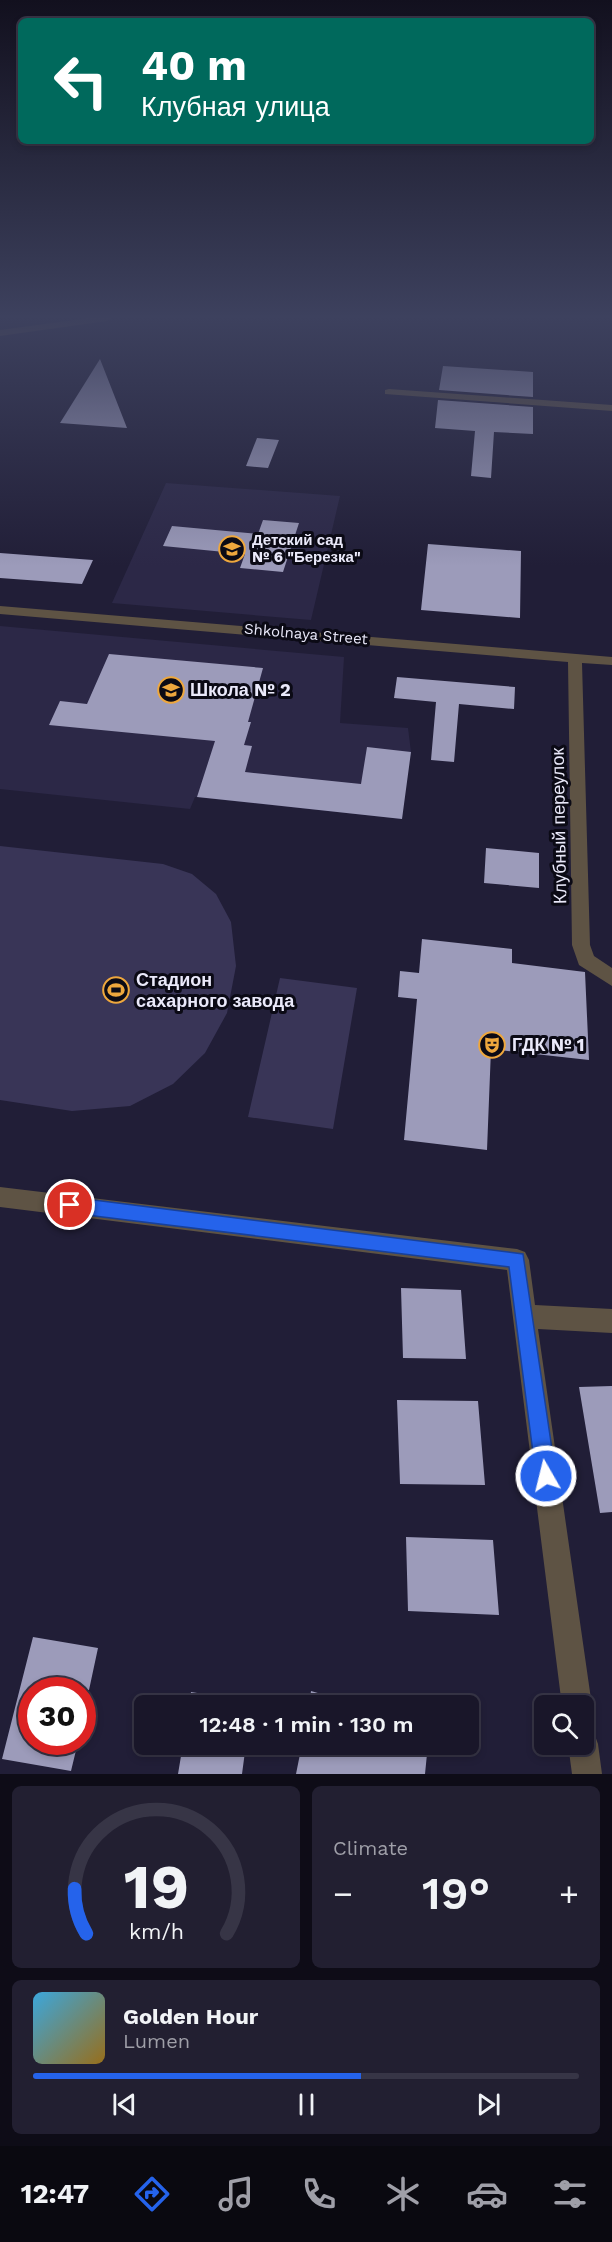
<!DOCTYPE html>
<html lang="en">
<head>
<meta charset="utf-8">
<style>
  body { margin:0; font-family:"Work Sans",sans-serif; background:#221f31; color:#f1f3f6; height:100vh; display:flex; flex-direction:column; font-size:22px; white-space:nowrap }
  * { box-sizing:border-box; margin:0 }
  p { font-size:20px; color:#9f9fa8 }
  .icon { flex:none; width:33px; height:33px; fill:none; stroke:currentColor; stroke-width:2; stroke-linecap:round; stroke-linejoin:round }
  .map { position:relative; height:1774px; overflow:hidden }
  .drawer { display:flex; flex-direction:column; gap:12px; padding:12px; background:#0e0c17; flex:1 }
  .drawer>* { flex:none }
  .hud { position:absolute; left:18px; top:18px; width:576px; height:126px; border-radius:9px; box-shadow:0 3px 9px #0003,0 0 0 2px #373546; background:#00695c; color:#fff; overflow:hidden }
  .fabs { position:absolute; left:534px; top:1695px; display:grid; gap:12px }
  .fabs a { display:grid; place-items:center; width:60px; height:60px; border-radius:9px; background:#191629; box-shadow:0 3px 9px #0003,0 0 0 2px #373546; font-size:30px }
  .speed { position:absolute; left:18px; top:1677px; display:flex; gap:12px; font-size:30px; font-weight:700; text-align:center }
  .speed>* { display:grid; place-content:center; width:78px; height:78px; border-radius:50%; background:#191629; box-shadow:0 3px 9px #0003,0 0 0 2px #373546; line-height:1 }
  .speed .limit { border:9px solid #d22; background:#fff; color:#111 }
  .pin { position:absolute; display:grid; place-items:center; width:51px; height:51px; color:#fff; margin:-26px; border:3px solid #fff; border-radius:50%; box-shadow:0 2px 6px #0007 }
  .me { position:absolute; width:66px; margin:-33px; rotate:352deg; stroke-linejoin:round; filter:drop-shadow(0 0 4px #0008) }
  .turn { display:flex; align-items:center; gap:21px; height:126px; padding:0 24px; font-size:27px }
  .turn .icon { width:78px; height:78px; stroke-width:2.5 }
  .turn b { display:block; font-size:42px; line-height:51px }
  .big { font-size:45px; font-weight:600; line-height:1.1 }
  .drawer .card { flex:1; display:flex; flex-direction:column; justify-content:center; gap:9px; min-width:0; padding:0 21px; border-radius:9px; background:#221f31 }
  .drawer .dial { align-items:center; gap:0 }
  .dial svg { height:156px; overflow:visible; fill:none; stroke:#373546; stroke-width:7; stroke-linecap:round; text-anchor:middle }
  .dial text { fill:#f1f3f6; stroke:none }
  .song { display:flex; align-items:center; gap:18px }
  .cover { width:72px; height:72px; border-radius:9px; background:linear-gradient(135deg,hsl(200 70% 55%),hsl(40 70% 35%)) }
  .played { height:6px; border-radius:3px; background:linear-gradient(90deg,#2563eb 60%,#373546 60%) }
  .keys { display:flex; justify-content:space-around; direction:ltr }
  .heat { display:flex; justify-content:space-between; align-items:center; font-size:33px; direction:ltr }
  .drawer .tiles { flex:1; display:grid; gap:12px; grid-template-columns:1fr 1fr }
  .card:last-child { grid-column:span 2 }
  .trip { position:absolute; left:134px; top:1695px; width:345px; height:60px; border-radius:9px; background:#191629; box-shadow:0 3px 9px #0003,0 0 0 2px #373546; font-weight:600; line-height:60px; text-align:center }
  .dock { display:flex; height:96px; justify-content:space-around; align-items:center; background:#0a0910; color:#9f9fa8 }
  .dock .icon { width:42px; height:42px }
  .dock .selected { color:#2563eb }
  .dock b { font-size:27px; color:#f1f3f6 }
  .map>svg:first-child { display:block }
  .built { fill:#2c2847 }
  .green { fill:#393557 }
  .building { fill:#9c9bba }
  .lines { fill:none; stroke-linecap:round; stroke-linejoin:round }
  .minor { fill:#5e5344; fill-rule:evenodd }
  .tertiary { fill:#5e5344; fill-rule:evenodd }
  .route { fill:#2563eb; stroke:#184099; stroke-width:1.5 }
  .labels { text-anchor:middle; stroke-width:6; stroke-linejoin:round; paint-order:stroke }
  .far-poi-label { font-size:15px; font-weight:bold; fill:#eae9fa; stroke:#0b0a15; text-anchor:start }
  .far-street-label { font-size:15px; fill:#eae9fa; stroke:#0b0a15 }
  .poi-label { font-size:18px; font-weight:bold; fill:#eae9fa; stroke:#0b0a15; text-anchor:start }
  .street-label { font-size:18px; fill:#eae9fa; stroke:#0b0a15 }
</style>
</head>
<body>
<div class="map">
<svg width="612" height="1774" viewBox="0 0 612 1774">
  <rect width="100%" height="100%" fill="#211e37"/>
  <!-- built -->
  <path class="built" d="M166,483l174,13 -29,124 -199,-17z
    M0,626l344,31 -4,66 68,5 3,24 -3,2 -6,65 -207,-22 -5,12 -190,-20z"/>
  <!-- green -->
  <path class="green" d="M0,846l163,18 29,10 24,20 15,28 5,44 -9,47 -22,40 -32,31 -43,22 -58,5 -72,-11z
    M280,978l77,10 -24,141 -85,-12z"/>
  <!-- building -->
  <path class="building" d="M100,359l27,69 -67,-5z
    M443,366l90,6v25l-94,-7z
    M438,400l95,7v27l-39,-2 -3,46 -20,-2 4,-45 -40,-3z
    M257,438l22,2 -11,28 -22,-2z
    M263,520l36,3 -16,49 -43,-4 5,-14 -82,-8 9,-20 86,8z
    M428,544l93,7 -1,67 -99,-8z
    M0,553l93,7 -11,24 -82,-6z
    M109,654l154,14 -15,54h3l-7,23 8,1 -7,26 116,12 6,-37 44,5 -9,67 -205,-22 18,-56 -166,-16 11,-24 27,3z
    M397,677l118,10 -1,22 -55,-5 -5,58 -23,-2 5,-58 -42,-4z
    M486,848l53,5v35l-55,-5z
    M422,939l90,10v14l73,9 4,88 -98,-11 -4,101 -83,-10 13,-141 -19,-2 2,-26 19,2z
    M401,1288l60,2 5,69 -63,-1z
    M612,1386v126l-12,1 -21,-126z
    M397,1400l81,1 7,84 -85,-1z
    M406,1537l87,3 6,75 -91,-4z
    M33,1637l65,11 -9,42h-57v52h46l-7,29 -69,-12z
    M311,1691l51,15h-53z
    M191,1692l61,10 -1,4h-62z
    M183,1744h63l-4,30h-64z
    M302,1744h126l-3,30h-129z"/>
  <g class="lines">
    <!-- minor -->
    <path class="minor" d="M389,389l223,16v6l-227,-17v-4z
      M0,606l612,51v8l-30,-2 8,282 4,11 18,12v18l-33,-21 -7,-20 -4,-283 -568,-48z
      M0,1187l517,62 8,3 4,8 6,45 77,4v24l-74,-4 54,377 -4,11 -4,1v-12h-22l-55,-436 -507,-63z
      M584,1729l10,4 4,11 4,30h-30l-4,-30h16z"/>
    <!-- tertiary -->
    <path class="tertiary" d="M89,318h23l-5,3 -107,15v-6z"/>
  </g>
  <!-- sky -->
  <linearGradient id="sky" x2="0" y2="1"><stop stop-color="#12101e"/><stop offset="0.56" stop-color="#3d415e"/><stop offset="1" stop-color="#3d415e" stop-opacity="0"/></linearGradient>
  <rect width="612" height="566" fill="url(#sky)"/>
  <!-- route -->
  <path class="route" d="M70,1197l453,57 33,222 -3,7 -7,3 -7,-3 -3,-7 -27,-209 -439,-54 -6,-2 -2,-6 2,-5z"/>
  <!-- icons -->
  <defs>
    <g id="school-ring" transform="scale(1.35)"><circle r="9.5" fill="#0b0a15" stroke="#eea73d" stroke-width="1.5"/><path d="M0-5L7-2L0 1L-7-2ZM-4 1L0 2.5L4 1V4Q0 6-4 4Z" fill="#eea73d"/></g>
    <g id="stadium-ring" transform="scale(1.35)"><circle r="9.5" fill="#0b0a15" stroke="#eea73d" stroke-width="1.5"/><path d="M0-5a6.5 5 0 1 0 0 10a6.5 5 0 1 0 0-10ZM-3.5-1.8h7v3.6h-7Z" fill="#eea73d"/></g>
    <g id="theatre-ring" transform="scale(1.35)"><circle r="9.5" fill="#0b0a15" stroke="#eea73d" stroke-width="1.5"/><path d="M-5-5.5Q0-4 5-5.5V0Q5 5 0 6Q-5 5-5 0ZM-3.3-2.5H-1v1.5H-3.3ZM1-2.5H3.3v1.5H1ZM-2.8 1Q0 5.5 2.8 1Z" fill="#eea73d"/></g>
  </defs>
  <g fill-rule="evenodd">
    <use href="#school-ring" x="232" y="549"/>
    <use href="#school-ring" x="171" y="690"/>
    <use href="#stadium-ring" x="116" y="990"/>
    <use href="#theatre-ring" x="492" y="1045"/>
  </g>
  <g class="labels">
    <!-- far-poi labels -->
    <g class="far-poi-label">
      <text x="252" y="545">Детский сад<tspan x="252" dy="17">№ 6 "Березка"</tspan></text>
    </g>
    <!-- far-street labels -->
    <g class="far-street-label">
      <text transform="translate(306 634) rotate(5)" y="5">Shkolnaya Street</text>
    </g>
    <!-- poi labels -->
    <g class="poi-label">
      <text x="190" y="696">Школа № 2</text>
      <text x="136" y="986">Стадион<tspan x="136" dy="21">сахарного завода</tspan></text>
      <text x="512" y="1051">ГДК № 1</text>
    </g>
    <!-- street labels -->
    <g class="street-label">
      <text transform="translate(559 826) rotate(-91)" y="6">Клубный переулок</text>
    </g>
  </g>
</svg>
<div class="fabs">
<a><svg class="icon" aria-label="search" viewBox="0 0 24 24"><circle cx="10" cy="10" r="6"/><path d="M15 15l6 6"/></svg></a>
</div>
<div class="speed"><div class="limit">30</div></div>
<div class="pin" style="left:70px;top:1205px;background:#d93025"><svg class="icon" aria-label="arrive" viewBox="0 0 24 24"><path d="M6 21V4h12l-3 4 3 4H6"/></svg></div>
<svg class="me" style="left:546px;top:1476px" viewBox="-20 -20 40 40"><circle r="17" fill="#2563eb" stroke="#fff" stroke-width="3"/><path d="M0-11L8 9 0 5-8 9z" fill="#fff"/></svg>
<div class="trip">12:48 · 1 min · 130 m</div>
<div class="hud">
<div class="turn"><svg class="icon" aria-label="left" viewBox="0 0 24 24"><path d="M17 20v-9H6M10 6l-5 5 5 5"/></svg><div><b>40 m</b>Клубная улица</div></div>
</div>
</div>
<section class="drawer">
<div class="tiles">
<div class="card dial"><svg viewBox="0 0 100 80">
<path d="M14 69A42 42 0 1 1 86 69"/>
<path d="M14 69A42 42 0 0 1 8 46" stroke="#2563eb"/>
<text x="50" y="56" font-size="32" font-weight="700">19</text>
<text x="50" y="72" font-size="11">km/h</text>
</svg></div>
<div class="card"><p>Climate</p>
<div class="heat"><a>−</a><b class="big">19°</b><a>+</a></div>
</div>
<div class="card">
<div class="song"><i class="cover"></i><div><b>Golden Hour</b><p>Lumen</p></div></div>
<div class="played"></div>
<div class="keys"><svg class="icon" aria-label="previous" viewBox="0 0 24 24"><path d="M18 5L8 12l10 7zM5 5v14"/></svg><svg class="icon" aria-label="pause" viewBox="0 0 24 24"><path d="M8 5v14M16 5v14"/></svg><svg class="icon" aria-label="next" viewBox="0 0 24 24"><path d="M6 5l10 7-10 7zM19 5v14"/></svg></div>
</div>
</div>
</section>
<nav class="dock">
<b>12:47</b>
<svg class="icon selected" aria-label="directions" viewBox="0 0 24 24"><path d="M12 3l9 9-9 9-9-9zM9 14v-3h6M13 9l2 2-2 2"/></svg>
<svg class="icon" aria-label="music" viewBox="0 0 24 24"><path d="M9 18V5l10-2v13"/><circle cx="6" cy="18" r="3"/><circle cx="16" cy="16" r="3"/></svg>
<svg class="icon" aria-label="phone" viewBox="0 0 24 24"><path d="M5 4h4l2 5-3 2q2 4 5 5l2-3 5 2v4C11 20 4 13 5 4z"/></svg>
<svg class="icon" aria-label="climate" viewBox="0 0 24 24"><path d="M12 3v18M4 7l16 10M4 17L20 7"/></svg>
<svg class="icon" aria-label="car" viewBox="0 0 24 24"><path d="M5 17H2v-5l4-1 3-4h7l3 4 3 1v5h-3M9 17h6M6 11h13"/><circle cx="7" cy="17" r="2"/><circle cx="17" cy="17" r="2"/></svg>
<svg class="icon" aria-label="filters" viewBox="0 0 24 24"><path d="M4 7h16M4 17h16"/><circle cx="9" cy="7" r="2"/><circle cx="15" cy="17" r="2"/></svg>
</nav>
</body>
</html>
